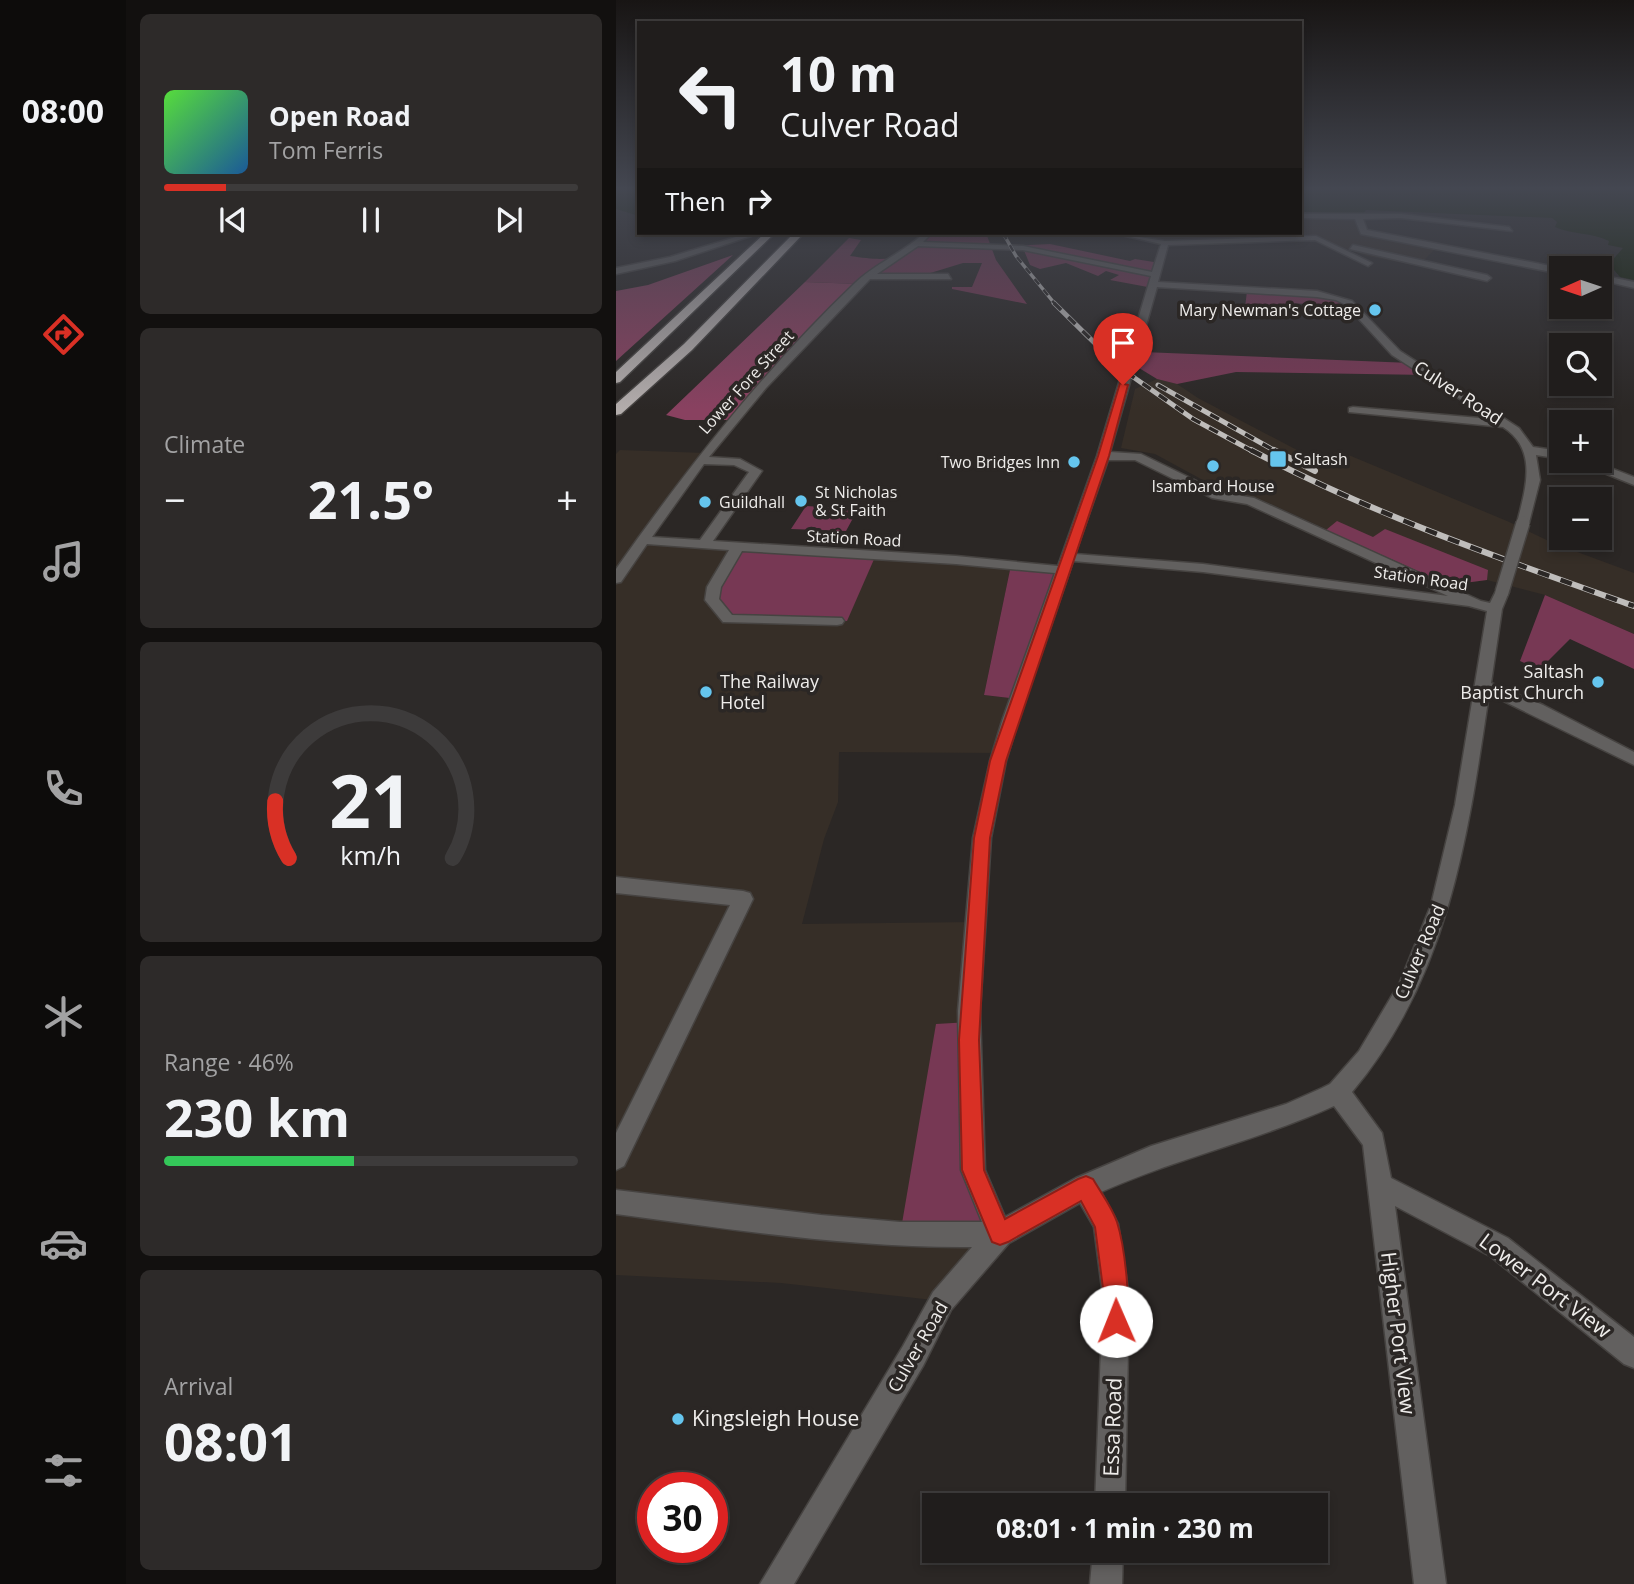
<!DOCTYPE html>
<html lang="en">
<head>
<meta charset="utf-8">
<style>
  body { margin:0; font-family:"Open Sans",sans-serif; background:#2d2a29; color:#f1f3f6; height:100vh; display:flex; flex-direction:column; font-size:26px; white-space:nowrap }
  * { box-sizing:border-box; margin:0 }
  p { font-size:23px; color:#a2a2a3 }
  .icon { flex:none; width:38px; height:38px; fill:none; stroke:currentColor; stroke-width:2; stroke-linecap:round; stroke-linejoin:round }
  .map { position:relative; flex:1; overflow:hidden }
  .sheet { display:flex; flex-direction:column; gap:14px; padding:14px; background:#12100f; width:490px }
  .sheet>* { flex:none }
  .top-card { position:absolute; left:21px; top:21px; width:665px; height:214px; border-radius:0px; box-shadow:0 4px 10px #0003,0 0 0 2px #3d3b3b; background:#201d1c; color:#f1f3f6; overflow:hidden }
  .needle { width:46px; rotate:267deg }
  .tools { position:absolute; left:933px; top:256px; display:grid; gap:14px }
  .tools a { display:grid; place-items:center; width:63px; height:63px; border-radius:0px; background:#201d1c; box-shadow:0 4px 10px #0003,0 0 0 2px #3d3b3b; font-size:35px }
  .speed { position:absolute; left:21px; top:1472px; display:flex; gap:14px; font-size:35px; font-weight:700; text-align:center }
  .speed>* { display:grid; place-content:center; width:91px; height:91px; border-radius:50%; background:#201d1c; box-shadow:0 4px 10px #0003,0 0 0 2px #3d3b3b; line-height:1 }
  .speed .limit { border:10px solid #d22; background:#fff; color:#111 }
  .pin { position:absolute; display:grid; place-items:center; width:60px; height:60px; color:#fff; margin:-72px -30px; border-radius:50% 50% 50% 0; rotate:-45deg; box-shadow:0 0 7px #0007 }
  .pin .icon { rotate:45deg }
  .me { position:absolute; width:77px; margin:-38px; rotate:359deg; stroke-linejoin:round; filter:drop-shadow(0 0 5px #0008) }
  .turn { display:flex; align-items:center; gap:24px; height:147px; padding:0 28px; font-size:32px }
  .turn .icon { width:91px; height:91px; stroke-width:2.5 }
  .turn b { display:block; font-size:49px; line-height:60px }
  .then { display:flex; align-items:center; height:66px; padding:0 28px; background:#0003; gap:14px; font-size:26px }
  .big { font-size:52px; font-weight:700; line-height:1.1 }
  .sheet .tile { flex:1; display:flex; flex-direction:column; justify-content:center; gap:10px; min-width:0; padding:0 24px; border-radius:10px; background:#2d2a29 }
  .sheet .dial { align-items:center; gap:0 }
  .dial svg { height:182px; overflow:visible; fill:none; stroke:#3d3b3b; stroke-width:7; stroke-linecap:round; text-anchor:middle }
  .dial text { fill:#f1f3f6; stroke:none }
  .song { display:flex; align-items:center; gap:21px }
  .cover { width:84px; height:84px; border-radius:10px; background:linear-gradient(135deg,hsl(110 70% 55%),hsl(210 70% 35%)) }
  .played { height:7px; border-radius:4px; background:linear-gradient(90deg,#d93025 15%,#3d3b3b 15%) }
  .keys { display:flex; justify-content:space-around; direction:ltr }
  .heat { display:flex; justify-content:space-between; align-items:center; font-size:38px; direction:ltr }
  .charge { height:10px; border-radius:5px; background:linear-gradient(90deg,#34c759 46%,#3d3b3b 0) }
  .trip { position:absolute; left:306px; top:1493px; width:406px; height:70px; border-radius:0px; background:#201d1c; box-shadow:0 4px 10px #0003,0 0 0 2px #3d3b3b; font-weight:700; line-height:70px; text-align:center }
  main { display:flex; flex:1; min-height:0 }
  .dock { display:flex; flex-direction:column; width:126px; justify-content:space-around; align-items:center; background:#0d0c0b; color:#a2a2a3 }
  .dock .icon { width:49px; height:49px }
  .dock .on { color:#d93025 }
  .dock b { font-size:32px; color:#f1f3f6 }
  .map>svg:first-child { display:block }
  .built { fill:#362e27 }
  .green { fill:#773854 }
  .forest { fill:#894160 }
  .water { fill:#0f1c00 }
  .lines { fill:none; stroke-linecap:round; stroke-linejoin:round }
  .minor-casing { stroke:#464341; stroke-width:3 }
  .highway-casing { stroke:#464341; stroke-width:3 }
  .minor { fill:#62605f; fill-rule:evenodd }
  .highway { fill:#b3adac; fill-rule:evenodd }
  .rail-far2-casing { stroke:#bfbdbb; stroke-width:3.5 }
  .rail-far1-casing { stroke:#bfbdbb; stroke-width:5 }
  .rail-casing { stroke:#bfbdbb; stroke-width:6 }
  .rail-far2 { stroke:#2b2725; stroke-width:2.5; stroke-dasharray:7; stroke-linecap:butt }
  .rail-far1 { stroke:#2b2725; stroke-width:3.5; stroke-dasharray:10; stroke-linecap:butt }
  .rail { stroke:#2b2725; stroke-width:4.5; stroke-dasharray:12; stroke-linecap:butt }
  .minor-bridge-casing { stroke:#464341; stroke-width:16; stroke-linecap:butt }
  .minor-bridge { stroke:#62605f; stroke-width:13 }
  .route { fill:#d93025; stroke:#8d1f18; stroke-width:2 }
  .poi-dot { fill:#65c5ee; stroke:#2b2725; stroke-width:2.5 }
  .labels { text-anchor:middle; stroke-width:7; stroke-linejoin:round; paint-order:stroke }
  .far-poi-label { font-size:16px; fill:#eeecea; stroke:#2b2725; text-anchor:start }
  .far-street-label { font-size:16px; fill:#eeecea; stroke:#2b2725 }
  .street-label { font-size:18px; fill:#eeecea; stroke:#2b2725 }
  .poi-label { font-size:18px; fill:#eeecea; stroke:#2b2725; text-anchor:end }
  .near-street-label { font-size:21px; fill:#eeecea; stroke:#2b2725 }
  .near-poi-label { font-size:21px; fill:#eeecea; stroke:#2b2725; text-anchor:start }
</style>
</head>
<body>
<main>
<nav class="dock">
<b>08:00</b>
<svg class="icon on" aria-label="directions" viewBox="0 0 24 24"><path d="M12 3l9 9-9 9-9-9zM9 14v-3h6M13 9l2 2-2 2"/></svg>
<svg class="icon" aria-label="music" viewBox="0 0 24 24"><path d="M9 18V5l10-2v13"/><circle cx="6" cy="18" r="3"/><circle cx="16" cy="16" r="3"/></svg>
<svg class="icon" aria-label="phone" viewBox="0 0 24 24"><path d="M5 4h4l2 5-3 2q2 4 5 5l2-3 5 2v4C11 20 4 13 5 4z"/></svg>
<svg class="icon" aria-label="climate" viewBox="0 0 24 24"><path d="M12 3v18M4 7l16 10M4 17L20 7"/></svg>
<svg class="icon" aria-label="car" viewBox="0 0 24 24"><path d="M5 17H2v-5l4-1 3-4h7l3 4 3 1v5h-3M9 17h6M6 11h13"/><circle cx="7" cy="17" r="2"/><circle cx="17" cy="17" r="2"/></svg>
<svg class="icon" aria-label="filters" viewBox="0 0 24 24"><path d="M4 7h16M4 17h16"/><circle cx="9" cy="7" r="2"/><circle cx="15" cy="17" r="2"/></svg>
</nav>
<section class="sheet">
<div class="tile">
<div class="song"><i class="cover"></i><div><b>Open Road</b><p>Tom Ferris</p></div></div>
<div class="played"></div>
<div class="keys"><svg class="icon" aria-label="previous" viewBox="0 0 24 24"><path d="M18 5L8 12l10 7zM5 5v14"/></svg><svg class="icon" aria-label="pause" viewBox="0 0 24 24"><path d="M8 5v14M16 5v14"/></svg><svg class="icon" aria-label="next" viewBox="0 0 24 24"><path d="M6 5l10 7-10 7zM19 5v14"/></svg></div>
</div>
<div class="tile"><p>Climate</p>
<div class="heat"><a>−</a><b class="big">21.5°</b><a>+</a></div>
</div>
<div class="tile dial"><svg viewBox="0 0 100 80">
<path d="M14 69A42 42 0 1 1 86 69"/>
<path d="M14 69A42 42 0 0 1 8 44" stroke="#d93025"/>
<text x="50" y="56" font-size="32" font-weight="700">21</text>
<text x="50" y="72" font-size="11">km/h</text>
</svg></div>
<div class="tile"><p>Range · 46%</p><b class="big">230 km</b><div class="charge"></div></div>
<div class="tile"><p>Arrival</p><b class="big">08:01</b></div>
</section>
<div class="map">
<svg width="1018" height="1584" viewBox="0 0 1018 1584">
  <rect width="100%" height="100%" fill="#2b2725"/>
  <!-- built -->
  <path class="built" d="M684,212l63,2 -5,3 6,15 73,15 -19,19 -51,-10 -51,-18 -161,3 -38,-8h183z
    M541,379l20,5 21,14 116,61 25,-8 168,70 46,22 81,30v61l-89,-39 -58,-15 -38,5 -187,-85 -39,-9 -68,-37 -34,-6 14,-59z
    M4,450l86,3 -62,86 367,26 -27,130 34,4 -18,54 -161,-1 -1,50 -14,37 -22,85 175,-2 -4,248 27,64 -58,67 -161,-18 -165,-8v-821z"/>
  <!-- green -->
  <path class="green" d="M312,233h58l10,27 31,44 -75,-15v-2h20l10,-24h-19l-49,15 -45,-2 -10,8 -54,-2 44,-44 12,2 -11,16c37,5 51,7 78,-23z
    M434,244l80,17 5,-2 25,4 -7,25 -43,-8 9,-5 -13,-4 -8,5 -32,-13 -26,6 -10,-4 -7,-17 -14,-2z
    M631,291l91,7 13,8 -65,-3 -2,6 -39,-1z
    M527,352l268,11 18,12 -193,-3 -59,12 -20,-5 -18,-11z
    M190,506l52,3 -12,22 -55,-2z
    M721,521l36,16 12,-8 103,41 -1,10 -38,5 -123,-55z
    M122,547l137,10 -28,64 -119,-2 -16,-19z
    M395,565l51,5 -44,129 -34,-4z
    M929,595l89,39v35l-64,-30 -31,31 -19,-9z
    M354,1022l3,148 27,64 -100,1 36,-211z"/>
  <!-- forest -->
  <path class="forest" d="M117,255l-117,106v-70l32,-6z
    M189,282l54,2 -130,136h-44l-19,-5z"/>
  <!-- water -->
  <path class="water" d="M23,188v28l-23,-7v-21z
    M1018,188v92l-14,-3 -11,-13 14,-16 -15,-3 1,-4c-17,-9 -37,-6 -54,-14l2,-5 -5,-4 -186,-8 -3,4 -59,-2 -4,-8v-16z"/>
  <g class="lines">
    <!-- minor casing -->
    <g class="minor-casing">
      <path id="minor" d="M684,214h101l108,13 3,4 -111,-13 -38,1 4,11 194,38v6l-200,-40 -6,-15 -55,-1z
        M133,233h11l-85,28 -59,13v-6l54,-11z
        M308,233h8l-9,9 100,4 129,26 9,-28 -48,-11 52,8 151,-5 56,27 -4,3 -53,-26 -147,5 -10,37 159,9 35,10 48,50 119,77 14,19 28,4v8l-25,-4 4,25 -11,43 -6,4 -5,-1 -1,-3c8,-33 22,-73 -14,-96l-154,-15v-4l4,-1 138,12 -99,-64 -46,-50 -10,-5 -19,-3 -160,-10 -47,165 31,2 78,38 35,6 227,103 9,2 7,-14h10l2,3 -7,17 -11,74 52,22 91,47v13l-145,-71c-21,143 -41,284 -137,398l30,41 9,45 117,60 126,99v31l-10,-4 -134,-108 -95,-50 51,378h-32l-51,-439 -29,-39c-75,34 -157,52 -233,86l17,32 11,72 -4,209h-30l8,-209 -9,-69 -14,-24 -71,40 -58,67 -28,56 -129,218h-34l143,-238 30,-54 39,-45c-120,1 -237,-17 -356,-33v-24l205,25 79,7h82l-21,-52 -3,-159 15,-173 17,-77 12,-40 53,-148 -99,-9 -214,-13 -21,36 -2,12 13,16 110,3 2,3 -2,3 -5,1 -114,-3 -18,-22 2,-13 22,-37 -82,-6 -26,38 -5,1v-14c72,-102 148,-199 239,-286 21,-20 48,-30 69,-50zM302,246l105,4 128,26 -54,180 -39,110 -102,-10 -243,-15 49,-70 -22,-12 -31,-2 57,-69 104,-109h81l-3,-5h-71zM492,460h27l77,38 35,6 201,92 -245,-32 -128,-10zM88,464l30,1 15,7 -49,68 -48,-3zM457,561l130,11 266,34 18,5 -32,194 -24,100 -31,77 -41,69 -29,33 -8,4 -36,16 -135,42 -75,32 -71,39 -20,-47 -5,-159 11,-173 15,-77 12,-40z
        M737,245l134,30 4,3 -4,3 -137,-32z
        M984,275l34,7v6l-34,-8z
        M956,460h18l44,17v8z
        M0,877l127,14 7,2 3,6 -129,267 -8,4v-37l114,-228 -114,-12z
        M477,1550h30l-1,34h-32z"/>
    </g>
    <!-- highway casing -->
    <g class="highway-casing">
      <path id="highway" d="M149,233h10l-155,149 -4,1v-11z
        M178,233h10l-112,117 -71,64 -5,1v-11l68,-60z"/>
    </g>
    <!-- minor -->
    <use href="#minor" class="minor"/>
    <!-- highway -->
    <use href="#highway" class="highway"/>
    <!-- rail-far2 casing -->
    <g class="rail-far2-casing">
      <path id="rail-far2" d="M387,233l13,23 39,48"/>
    </g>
    <!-- rail-far1 casing -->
    <g class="rail-far1-casing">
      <path id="rail-far1" d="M438,303l65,64 74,52 61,33
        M542,385l119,67"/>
    </g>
    <!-- rail casing -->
    <g class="rail-casing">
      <path id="rail" d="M635,450c123,65 253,110 383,156
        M658,450l41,21"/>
    </g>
    <!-- rail-far2 -->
    <use href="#rail-far2" class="rail-far2"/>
    <!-- rail-far1 -->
    <use href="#rail-far1" class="rail-far1"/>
    <!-- rail -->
    <use href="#rail" class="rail"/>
    <!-- minor-bridge casing -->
    <g class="minor-bridge-casing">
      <path id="minor-bridge" d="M886,592l21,-69"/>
    </g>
    <!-- minor-bridge -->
    <use href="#minor-bridge" class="minor-bridge"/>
  </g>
  <!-- sky -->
  <linearGradient id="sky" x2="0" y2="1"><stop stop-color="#181514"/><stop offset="0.46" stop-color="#444751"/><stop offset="1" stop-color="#444751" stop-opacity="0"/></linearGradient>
  <rect width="1018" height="410" fill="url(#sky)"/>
  <!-- route -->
  <path class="route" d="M504,383l8,2 -19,71 -103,305 -16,77 -11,202 5,130 21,49 73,-40 8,-3 7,3c8,14 19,28 24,43 7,22 16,87 7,107l-8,4 -9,-4 -3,-8v-25l-9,-69 -14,-26 -73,41 -8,3 -8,-3 -30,-72 -3,-130 15,-202 16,-77 108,-305z"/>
  <!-- markers -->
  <g class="poi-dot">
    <circle cx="759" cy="310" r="7"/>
    <rect x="653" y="450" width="18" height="18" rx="3.5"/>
    <circle cx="458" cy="462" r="7"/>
    <circle cx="597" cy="466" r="7"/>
    <circle cx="185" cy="501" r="7"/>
    <circle cx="89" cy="502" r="7"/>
    <circle cx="982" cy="682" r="7"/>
    <circle cx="90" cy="692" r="7"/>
    <circle cx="62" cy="1419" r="7"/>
  </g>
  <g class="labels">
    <!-- far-poi labels -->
    <g class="far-poi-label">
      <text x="745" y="316" text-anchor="end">Mary Newman's Cottage</text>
      <text x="678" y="465">Saltash</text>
      <text x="444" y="468" text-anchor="end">Two Bridges Inn</text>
      <text x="597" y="492" text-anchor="middle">Isambard House</text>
      <text x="199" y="498">St Nicholas<tspan x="199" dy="18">&amp; St Faith</tspan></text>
      <text x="103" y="508">Guildhall</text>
    </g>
    <!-- far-street labels -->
    <g class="far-street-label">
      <text transform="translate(130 382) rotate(-48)" y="6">Lower Fore Street</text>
      <text transform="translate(238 538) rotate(3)" y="6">Station Road</text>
      <text transform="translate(805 578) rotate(8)" y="6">Station Road</text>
    </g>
    <!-- street labels -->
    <g class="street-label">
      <text transform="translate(842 393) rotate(33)" y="6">Culver Road</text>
      <text transform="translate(804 952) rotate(-67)" y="6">Culver Road</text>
      <text transform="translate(302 1347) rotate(-60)" y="6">Culver Road</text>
    </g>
    <!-- poi labels -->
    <g class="poi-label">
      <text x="968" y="678">Saltash<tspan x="968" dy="21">Baptist Church</tspan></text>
      <text x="104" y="688" text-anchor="start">The Railway<tspan x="104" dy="21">Hotel</tspan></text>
    </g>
    <!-- near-street labels -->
    <g class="near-street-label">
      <text transform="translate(929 1286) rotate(37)" y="7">Lower Port View</text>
      <text transform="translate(782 1333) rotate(83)" y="7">Higher Port View</text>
      <text transform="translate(497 1427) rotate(-88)" y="7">Essa Road</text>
    </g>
    <!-- near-poi labels -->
    <g class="near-poi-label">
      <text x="76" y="1426">Kingsleigh House</text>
    </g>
  </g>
</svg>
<div class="tools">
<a><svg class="needle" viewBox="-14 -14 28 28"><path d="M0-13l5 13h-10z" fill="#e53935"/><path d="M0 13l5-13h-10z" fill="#a2a2a3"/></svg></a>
<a><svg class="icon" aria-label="search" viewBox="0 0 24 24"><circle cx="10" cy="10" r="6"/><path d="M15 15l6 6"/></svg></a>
<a>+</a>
<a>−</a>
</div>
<div class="speed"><div class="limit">30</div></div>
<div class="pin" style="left:507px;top:385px;background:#d93025"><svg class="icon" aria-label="arrive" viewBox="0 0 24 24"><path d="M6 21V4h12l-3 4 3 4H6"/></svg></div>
<svg class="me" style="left:500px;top:1321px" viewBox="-20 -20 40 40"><circle r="19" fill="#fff"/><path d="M0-13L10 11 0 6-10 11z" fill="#d93025"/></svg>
<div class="trip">08:01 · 1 min · 230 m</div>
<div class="top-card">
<div class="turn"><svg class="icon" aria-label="left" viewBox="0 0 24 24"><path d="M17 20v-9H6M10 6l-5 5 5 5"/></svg><div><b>10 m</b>Culver Road</div></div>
<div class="then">Then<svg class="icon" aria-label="right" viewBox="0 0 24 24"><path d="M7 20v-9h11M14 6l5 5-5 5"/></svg></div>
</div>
</div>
</main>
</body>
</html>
